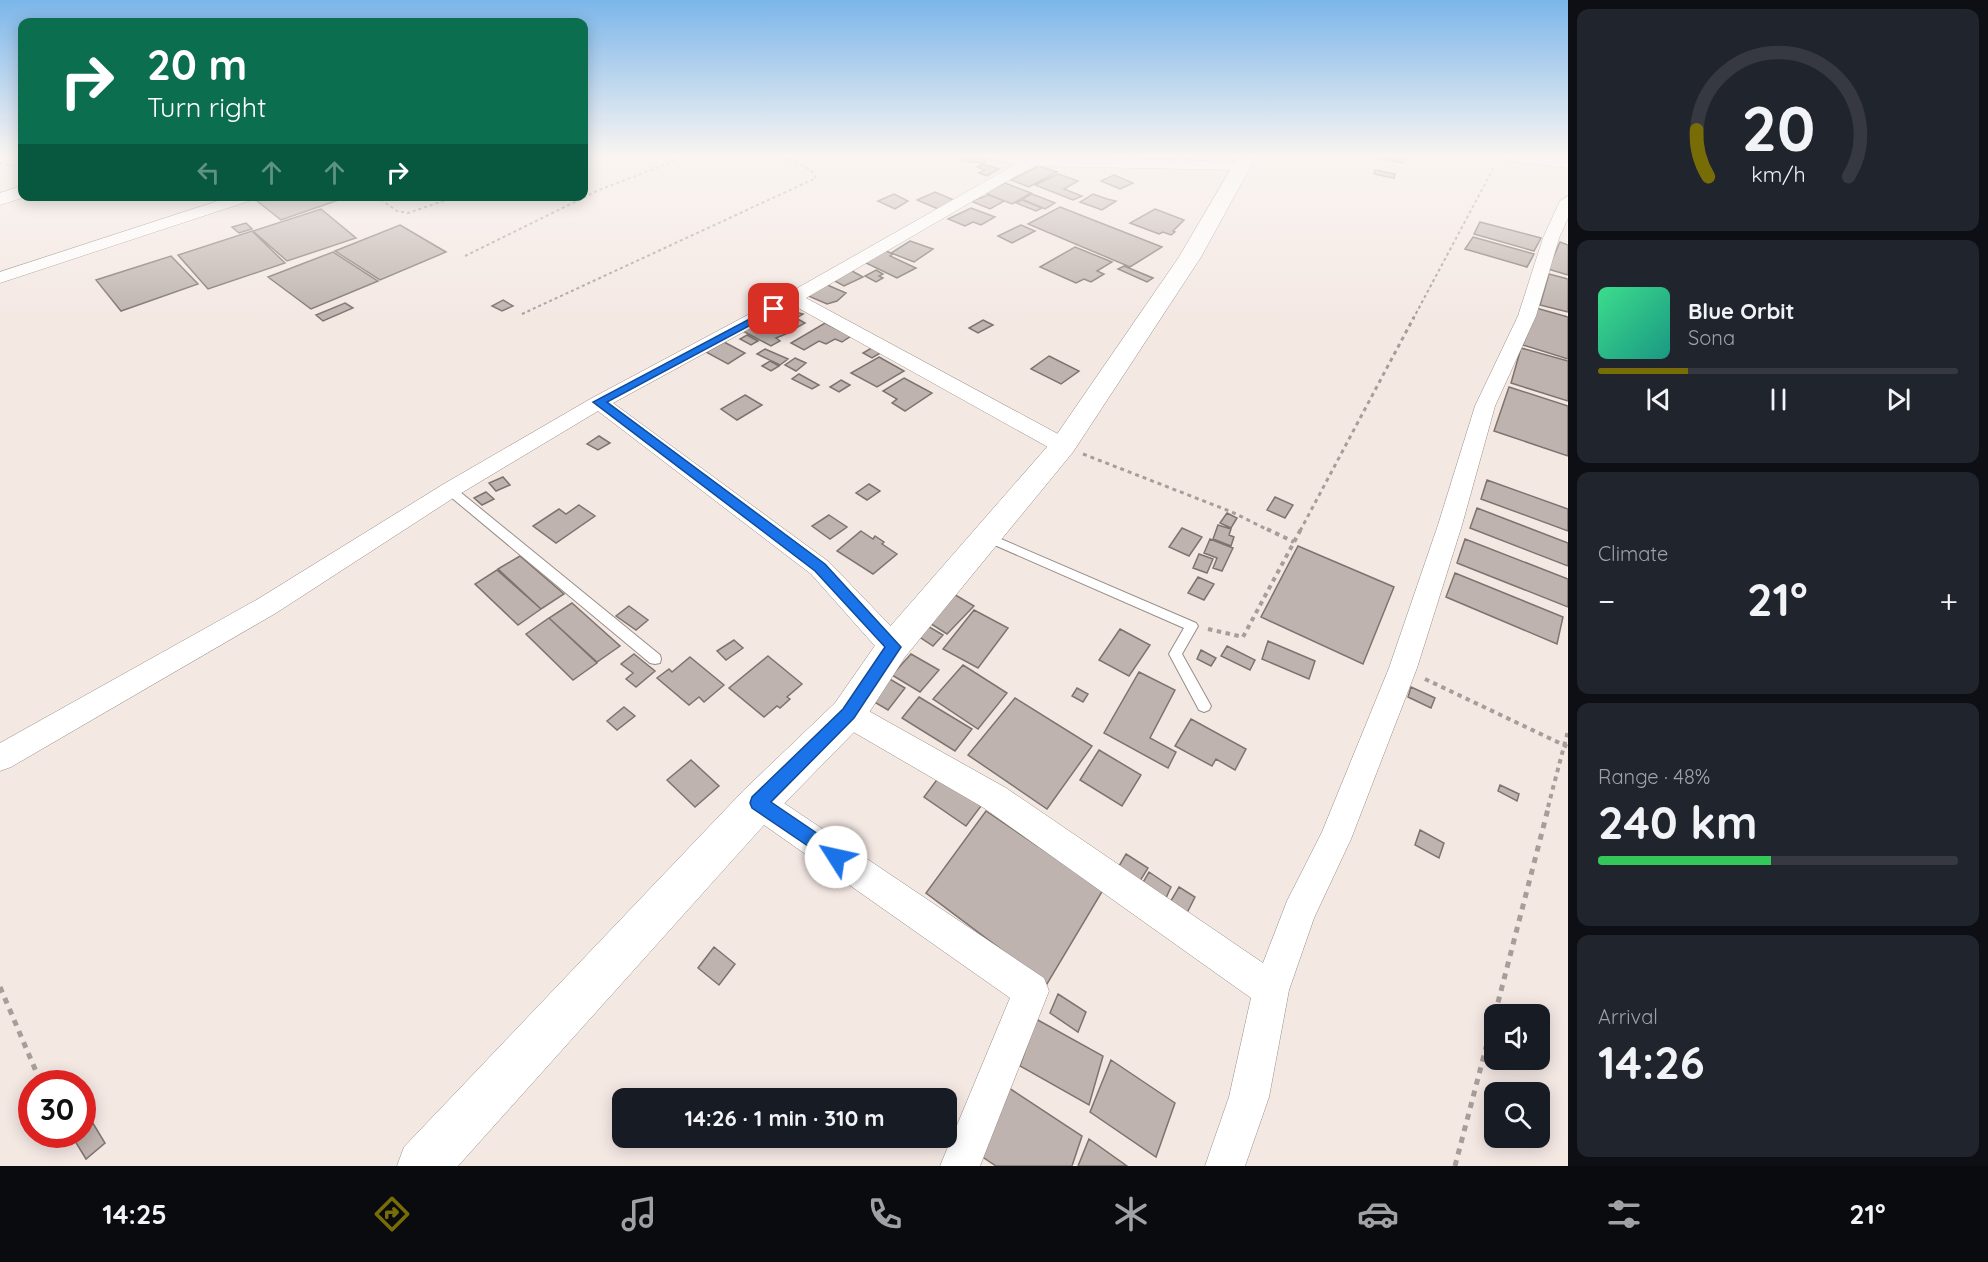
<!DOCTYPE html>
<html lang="en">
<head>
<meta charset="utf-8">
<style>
  body { margin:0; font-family:Quicksand,sans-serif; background:#20242c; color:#f1f3f6; height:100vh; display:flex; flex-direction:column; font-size:22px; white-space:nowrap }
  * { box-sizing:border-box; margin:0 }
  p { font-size:20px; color:#9ea1a6 }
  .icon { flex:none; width:33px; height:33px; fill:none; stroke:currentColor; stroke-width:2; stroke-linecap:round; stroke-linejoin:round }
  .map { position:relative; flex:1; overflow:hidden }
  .side { display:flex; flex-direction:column; gap:9px; padding:9px; background:#0d0f14; width:420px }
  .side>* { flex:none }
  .banner { position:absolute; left:18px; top:18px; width:570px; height:183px; border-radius:12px; box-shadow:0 3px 15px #0003; background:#0b6e4f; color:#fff; overflow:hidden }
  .controls { position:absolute; left:1484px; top:1004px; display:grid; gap:12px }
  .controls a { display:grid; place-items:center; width:66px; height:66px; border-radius:12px; background:#171b24; box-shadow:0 3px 15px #0003; font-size:30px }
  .speed { position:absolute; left:18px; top:1070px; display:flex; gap:12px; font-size:30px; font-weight:700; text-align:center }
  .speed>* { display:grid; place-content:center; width:78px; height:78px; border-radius:50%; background:#171b24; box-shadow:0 3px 15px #0003; line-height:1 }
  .speed .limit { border:9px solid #d22; background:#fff; color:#111 }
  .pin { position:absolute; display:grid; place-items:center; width:51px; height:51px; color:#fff; margin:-26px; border-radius:12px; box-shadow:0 3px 9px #0006 }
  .me { position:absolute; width:66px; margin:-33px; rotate:305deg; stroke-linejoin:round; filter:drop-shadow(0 0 4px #0008) }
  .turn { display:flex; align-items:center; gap:21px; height:126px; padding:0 30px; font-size:27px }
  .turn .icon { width:78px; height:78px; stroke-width:2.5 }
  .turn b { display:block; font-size:42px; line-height:51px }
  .lanes { display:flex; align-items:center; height:57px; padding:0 30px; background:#0003; justify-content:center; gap:30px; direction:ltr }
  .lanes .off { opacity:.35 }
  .big { font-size:45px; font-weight:800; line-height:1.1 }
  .side .card { flex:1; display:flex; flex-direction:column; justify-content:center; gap:9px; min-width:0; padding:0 21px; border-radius:12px; background:#20242c }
  .side .dial { align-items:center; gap:0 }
  .dial svg { height:156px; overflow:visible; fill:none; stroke:#363941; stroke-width:7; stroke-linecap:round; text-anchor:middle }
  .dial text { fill:#f1f3f6; stroke:none }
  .song { display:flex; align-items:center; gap:18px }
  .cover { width:72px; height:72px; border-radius:9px; background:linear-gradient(135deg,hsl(150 70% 55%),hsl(170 70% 35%)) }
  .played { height:6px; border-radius:3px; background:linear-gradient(90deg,#776c06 25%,#363941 25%) }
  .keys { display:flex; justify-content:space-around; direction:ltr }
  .heat { display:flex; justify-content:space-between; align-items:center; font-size:33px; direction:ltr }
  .charge { height:9px; border-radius:4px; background:linear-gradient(90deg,#34c759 48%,#363941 0) }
  .trip { position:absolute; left:612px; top:1088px; width:345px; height:60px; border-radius:12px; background:#171b24; box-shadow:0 3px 15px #0003; font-weight:800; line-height:60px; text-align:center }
  .tabs { display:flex; height:96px; justify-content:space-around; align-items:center; background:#090b0e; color:#9ea1a6 }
  .tabs .icon { width:42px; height:42px }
  .tabs .selected { color:#776c06 }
  .tabs b { font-size:27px; color:#f1f3f6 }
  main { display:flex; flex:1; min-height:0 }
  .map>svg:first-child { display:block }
  .building { fill:#beb3ae; stroke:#7e746f; stroke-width:1.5 }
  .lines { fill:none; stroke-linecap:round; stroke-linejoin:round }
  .lane-casing { stroke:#988d88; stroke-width:2 }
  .street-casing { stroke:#988d88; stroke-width:1 }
  .secondary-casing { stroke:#988d88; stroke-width:1 }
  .path-far3 { stroke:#a79e9a; stroke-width:2; stroke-dasharray:3 3; stroke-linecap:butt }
  .path-far2 { stroke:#a79e9a; stroke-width:3; stroke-dasharray:4 4; stroke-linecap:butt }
  .path-far1 { stroke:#a79e9a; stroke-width:4; stroke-dasharray:4.5 4.5; stroke-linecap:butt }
  .path { stroke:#a79e9a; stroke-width:5; stroke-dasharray:6 6; stroke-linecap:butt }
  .lane { fill:#fff; fill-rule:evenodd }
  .street { fill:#fff; fill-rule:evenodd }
  .secondary { fill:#fff; fill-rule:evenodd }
  .route { fill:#1a73e8; stroke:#114b97; stroke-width:1.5 }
</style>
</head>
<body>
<main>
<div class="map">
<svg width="1568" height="1166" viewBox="0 0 1568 1166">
  <rect width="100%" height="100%" fill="#f4e8e3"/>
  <!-- building -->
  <path class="building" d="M1381,155h25l-4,8 -23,-5z
    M965,156l21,3 -2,4 -22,-2z
    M983,164l16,5 -12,7 -8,-3 6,-3 -8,-3z
    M1039,166l18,6 -28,15 -18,-7z
    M1375,170l20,4 -1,4 -20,-4z
    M1058,174l20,7 -14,8 18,7 -9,4 -38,-15z
    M1114,175l19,8 -13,6 -19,-8z
    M1005,183l26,10 -19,11 -27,-11z
    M935,192l21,9 -18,8 -21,-9z
    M894,194l14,7 -13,8 -17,-8z
    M1032,194l23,9 -10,6 -23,-10z
    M1093,194l14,5 9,2 -14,9 -22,-8z
    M989,195l15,6 -14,8 -19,-8z
    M255,196h95l-69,24 -29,-23z
    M1022,200l20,8 -6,3 -20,-8z
    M1060,207l102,40 -32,20 -102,-43z
    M971,208l24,9 -14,8 -8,-3 -8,4 -17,-7z
    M321,209l35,29 -69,23 -34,-30z
    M1155,209l29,11 -11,11 2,1 -4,3 -8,-3 -4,2 -29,-11z
    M1480,222l61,16 -7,13 -60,-17z
    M246,223l6,6 -13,4 -7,-6z
    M400,225l46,27 -66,28 -45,-29z
    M1021,225l14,6 -23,12 -14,-7z
    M252,231l33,32 -77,26 -30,-34z
    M1473,237l61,17 -7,13 -62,-18z
    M910,241l23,8 -19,13 -23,-9z
    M1560,242l8,3v30l-20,-6z
    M1075,247l37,15 -15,9 7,3 -13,8 -7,-3 -8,4 -36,-16z
    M886,251l7,3 -3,2 26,12 -19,10 -33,-16z
    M333,252l45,29 -67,28 -43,-32z
    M171,256l27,28 -77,27 -25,-31z
    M1124,266l29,12 -6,4 -29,-13z
    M876,270l7,4 -4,2 4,2 -7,4 -11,-6z
    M852,271l11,6 -19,9 -11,-6z
    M1549,274l19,5v33l-28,-7z
    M825,284l21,9 -9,8 -10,3 -21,-9z
    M503,300l10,6 -11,5 -10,-5z
    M345,303l8,5 -30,13 -7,-6z
    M1536,308l32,9v42l-45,-14z
    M780,310l7,4 5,-3 11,3 -7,4 9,5 -14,8 -25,-14z
    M761,319l13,7 3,-1 14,7 -15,6 4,3 -9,5 -30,-16z
    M983,320l10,5 -15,8 -9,-5z
    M825,323l26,13 -9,6 -7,-3 -9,5 -7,-3 -15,9 -13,-7z
    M747,335l11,6 -7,4 -11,-6z
    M724,342l21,11 -17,11 -22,-12z
    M873,347l9,5 -10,6 -9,-5z
    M1521,348l47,13v40l-57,-18z
    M765,349l23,10 -8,6 -23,-11z
    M1049,356l30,15 -18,13 -30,-15z
    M879,357l25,14 -27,16 -26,-14z
    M795,358l11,5 -10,8 -11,-6z
    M770,361l9,5 -8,5 -9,-5z
    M799,374l20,11 -7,4 -20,-10z
    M904,378l28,15 -27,18 -13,-8 5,-4 -14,-8z
    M841,380l9,5 -11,7 -9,-5z
    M1509,387l59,19v50l-74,-25z
    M745,395l17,10 -25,15 -16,-11z
    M599,436l11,7 -12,7 -11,-6z
    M503,477l7,8 -14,6 -7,-8z
    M1487,480l81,29v22l-87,-32z
    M869,484l11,7 -13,9 -11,-7z
    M486,492l8,7 -12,6 -8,-7z
    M1275,497l18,8 -8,13 -18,-8z
    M579,505l16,11 -39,27 -23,-17 26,-17 7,5z
    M1477,508l91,35v23l-98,-38z
    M1227,513l10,5 -6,10 -11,-5z
    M829,515l18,12 -17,12 -18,-13z
    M1218,525l13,4 -2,6 5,2 -3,9 -18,-7z
    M1182,528l20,9 -13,19 -20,-9z
    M861,531l12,8 2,-3 9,6 -2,2 15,10 -24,20 -36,-23z
    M1210,539l23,9 -11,23 -9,-3 4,-10 -13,-5z
    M1465,539l103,40v28l-111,-44z
    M1298,546l96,41 -31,77 -102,-47z
    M1199,554l14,5 -6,14 -14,-5z
    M520,556l44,38 -23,15 -43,-40z
    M497,570l44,39 -23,16 -43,-41z
    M1455,573l108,44 -6,27 -111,-47z
    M1198,577l16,7 -10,16 -16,-7z
    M952,593l22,13 -27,28 -22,-14z
    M572,603l48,43 -23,16 -48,-44z
    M629,606l19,14 -12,10 -20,-14z
    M974,610l34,18 -30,40 -35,-19z
    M549,618l48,45 -24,17 -47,-46z
    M924,624l19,11 -10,11 -18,-12z
    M1120,629l30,16 -21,31 -30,-16z
    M734,640l9,8 -17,12 -9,-9z
    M1268,641l47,20 -6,18 -47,-20z
    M1227,646l28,14 -5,10 -29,-14z
    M1201,650l15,8 -5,8 -14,-7z
    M634,654l21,17 -19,16 -10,-8 7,-6 -12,-9z
    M911,654l28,16 -19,22 -28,-17z
    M768,656l34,28 -15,13 3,2 -10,9 -3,-2 -13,11 -35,-29z
    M690,657l34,28 -20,17 -5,-5 -10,8 -32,-27 12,-9 3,3z
    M963,665l44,28 -29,36 -45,-30z
    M1139,672l36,18 -25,48 26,14 -8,16 -64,-35z
    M888,678l17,10 -17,22 -17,-10z
    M1411,687l24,11 -4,10 -23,-11z
    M1077,688l11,6 -5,8 -11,-6z
    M919,697l53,32 -17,22 -53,-33z
    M1015,698l77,48 -45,63 -79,-54z
    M624,707l11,9 -18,14 -10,-9z
    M1191,719l55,30 -11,21 -19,-11 -4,7 -37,-20z
    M1099,750l42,25 -19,31 -42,-26z
    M691,760l28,26 -24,21 -28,-27z
    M939,777l42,29 -15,20 -42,-29z
    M1500,785l19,9 -2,7 -19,-10z
    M986,811l117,79 -56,94 -121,-91z
    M1420,830l24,13 -5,15 -24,-13z
    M1126,854l22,14 -11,18 -21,-15z
    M1149,872l22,15 -6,13 -23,-16z
    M1179,887l16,10 -9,18 -17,-11z
    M714,947l21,17 -16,21 -21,-17z
    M1058,994l28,18 -8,20 -28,-19z
    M1036,1019l67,37 -14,49 -69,-39z
    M1111,1060l64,43 -19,54 -66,-45z
    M1009,1088l73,48 -10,30h-76l-15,-10z
    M91,1120l14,23 -19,16 -14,-23 10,-2v-7z
    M1089,1139l38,27h-49z"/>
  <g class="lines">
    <!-- lane casing -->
    <g class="lane-casing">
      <path id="lane" d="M1080,155h10l20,8 -5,1z
        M1164,155h10l25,10 -5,1z
        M450,486l4,1 206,168 1,4 -1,4 -5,1 -5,-1 -204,-170 -1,-3z
        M987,533l209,90 2,3 -16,28 29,52 -2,4 -5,2 -5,-2 -30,-56 15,-26 -201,-88 -2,-3 2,-3z"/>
    </g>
    <!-- street casing -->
    <g class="street-casing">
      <path id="street" d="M982,155l259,7 7,4 -7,4 -208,-4 -227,132 265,143 3,5 -3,5 -8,2 -8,-2 -262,-146 -180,98 216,159 74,77 4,8 -4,8 -10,3 -10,-3 -72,-81 -213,-163 -140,84 -182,118 -265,154 -11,4v-28l258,-144 184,-114 150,-87 195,-104 229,-130 -32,-6z
        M233,196h24l-2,3 -255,84v-11z
        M1568,196v22l-9,20 -23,78 -41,90 -33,119 -45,143 -66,171 -37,79 -25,72 -20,107 -24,69h-40l24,-69 22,-99 -267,-190 -146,-85 -4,-9 4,-9 10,-3 10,3 148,83 257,175 24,-62 35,-69 67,-164 49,-143 37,-119 43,-90 25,-78 17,-37z
        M758,789l11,4 275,185 5,13 -69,175h-40l70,-168 -263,-185 -5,-10 5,-10z"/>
    </g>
    <!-- secondary casing -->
    <g class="secondary-casing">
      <path id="secondary" d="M1239,155h18l-56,102 -128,195 -168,205 -44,68 -89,91 -314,350h-61l7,-19 340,-357 91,-87 46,-66 172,-197 126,-183z
        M1501,155l67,1v12l-58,-7 -6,-2z
        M22,186v10h6l-28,9v-12z"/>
    </g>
    <!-- path-far3 -->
    <path class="path-far3" d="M0,163l22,4
      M376,196l21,15 11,2 50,-17
      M465,256l134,-66 91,-35
      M522,314l294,-136 -5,-8 -31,-15
      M1413,319l80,-150v-4"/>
    <!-- path-far2 -->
    <path class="path-far2" d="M1083,454l149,58 38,19
      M1300,531l114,-214"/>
    <!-- path-far1 -->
    <path class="path-far1" d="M1267,529l27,13
      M1208,629l35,8 58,-108
      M1425,679l143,68
      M1548,807l20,-76"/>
    <!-- path -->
    <path class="path" d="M0,987l41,96
      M1495,1014l54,-209
      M63,1134l1,4
      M1455,1166l39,-149"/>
    <!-- lane -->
    <use href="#lane" class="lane"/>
    <!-- street -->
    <use href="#street" class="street"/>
    <!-- secondary -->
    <use href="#secondary" class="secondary"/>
  </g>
  <!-- sky -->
  <linearGradient id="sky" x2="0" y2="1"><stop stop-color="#7bb6ea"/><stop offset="0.49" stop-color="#faf5f2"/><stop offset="1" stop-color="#faf5f2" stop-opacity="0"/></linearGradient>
  <rect width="1568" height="318" fill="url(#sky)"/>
  <!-- route -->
  <path class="route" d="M774,306l5,3 -2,2 -170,91 218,162 76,83 -47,71 -83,84 72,49 2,6 -2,6 -7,2 -84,-57 -2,-5 2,-6 91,-88 42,-62 -70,-76 -222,-169z"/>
</svg>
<div class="controls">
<a><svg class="icon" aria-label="sound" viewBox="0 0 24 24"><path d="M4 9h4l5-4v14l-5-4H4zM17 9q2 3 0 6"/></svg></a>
<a><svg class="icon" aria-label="search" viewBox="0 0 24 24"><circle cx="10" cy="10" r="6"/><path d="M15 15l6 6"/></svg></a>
</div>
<div class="speed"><div class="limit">30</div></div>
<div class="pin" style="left:774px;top:309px;background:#d93025"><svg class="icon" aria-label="arrive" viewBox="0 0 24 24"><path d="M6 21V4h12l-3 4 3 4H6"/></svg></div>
<svg class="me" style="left:836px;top:857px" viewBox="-20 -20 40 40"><circle r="19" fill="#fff"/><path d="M0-13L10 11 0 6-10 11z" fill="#1a73e8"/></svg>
<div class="trip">14:26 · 1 min · 310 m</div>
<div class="banner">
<div class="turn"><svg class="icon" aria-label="right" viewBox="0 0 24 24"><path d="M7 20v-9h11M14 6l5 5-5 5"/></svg><div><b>20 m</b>Turn right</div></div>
<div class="lanes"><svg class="icon off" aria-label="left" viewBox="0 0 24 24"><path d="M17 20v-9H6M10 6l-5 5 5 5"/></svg><svg class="icon off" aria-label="ahead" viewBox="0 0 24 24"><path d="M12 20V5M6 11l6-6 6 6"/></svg><svg class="icon off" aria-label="ahead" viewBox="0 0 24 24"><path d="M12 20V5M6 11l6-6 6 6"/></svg><svg class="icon" aria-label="right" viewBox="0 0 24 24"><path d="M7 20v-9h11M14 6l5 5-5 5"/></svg></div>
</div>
</div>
<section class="side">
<div class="card dial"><svg viewBox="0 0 100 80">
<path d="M14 69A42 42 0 1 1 86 69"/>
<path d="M14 69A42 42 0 0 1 8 45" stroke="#776c06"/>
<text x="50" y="56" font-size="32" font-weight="700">20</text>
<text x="50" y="72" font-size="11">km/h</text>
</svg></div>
<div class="card">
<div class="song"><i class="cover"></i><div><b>Blue Orbit</b><p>Sona</p></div></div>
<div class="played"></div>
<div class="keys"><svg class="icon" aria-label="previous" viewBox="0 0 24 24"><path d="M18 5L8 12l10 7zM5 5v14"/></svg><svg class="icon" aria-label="pause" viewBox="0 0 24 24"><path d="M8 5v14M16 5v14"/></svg><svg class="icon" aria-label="next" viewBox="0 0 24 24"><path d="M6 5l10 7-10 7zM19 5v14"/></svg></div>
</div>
<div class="card"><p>Climate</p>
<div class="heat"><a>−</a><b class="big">21°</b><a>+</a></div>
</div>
<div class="card"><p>Range · 48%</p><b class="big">240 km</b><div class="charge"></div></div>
<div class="card"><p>Arrival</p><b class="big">14:26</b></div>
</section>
</main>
<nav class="tabs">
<b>14:25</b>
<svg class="icon selected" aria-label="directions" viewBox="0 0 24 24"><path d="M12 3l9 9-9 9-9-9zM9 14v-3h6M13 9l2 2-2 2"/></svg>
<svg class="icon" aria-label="music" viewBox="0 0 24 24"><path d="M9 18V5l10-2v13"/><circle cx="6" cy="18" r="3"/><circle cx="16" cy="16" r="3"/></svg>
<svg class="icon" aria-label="phone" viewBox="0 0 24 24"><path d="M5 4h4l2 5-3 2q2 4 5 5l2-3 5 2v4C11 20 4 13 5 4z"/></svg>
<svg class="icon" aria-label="climate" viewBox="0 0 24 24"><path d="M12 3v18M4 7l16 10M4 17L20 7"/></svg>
<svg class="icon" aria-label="car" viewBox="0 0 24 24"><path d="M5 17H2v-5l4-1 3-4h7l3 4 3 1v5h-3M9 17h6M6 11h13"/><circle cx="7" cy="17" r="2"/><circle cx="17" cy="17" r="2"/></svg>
<svg class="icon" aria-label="filters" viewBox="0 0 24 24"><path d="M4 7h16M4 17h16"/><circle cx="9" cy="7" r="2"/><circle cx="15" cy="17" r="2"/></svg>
<b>21°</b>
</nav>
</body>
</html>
